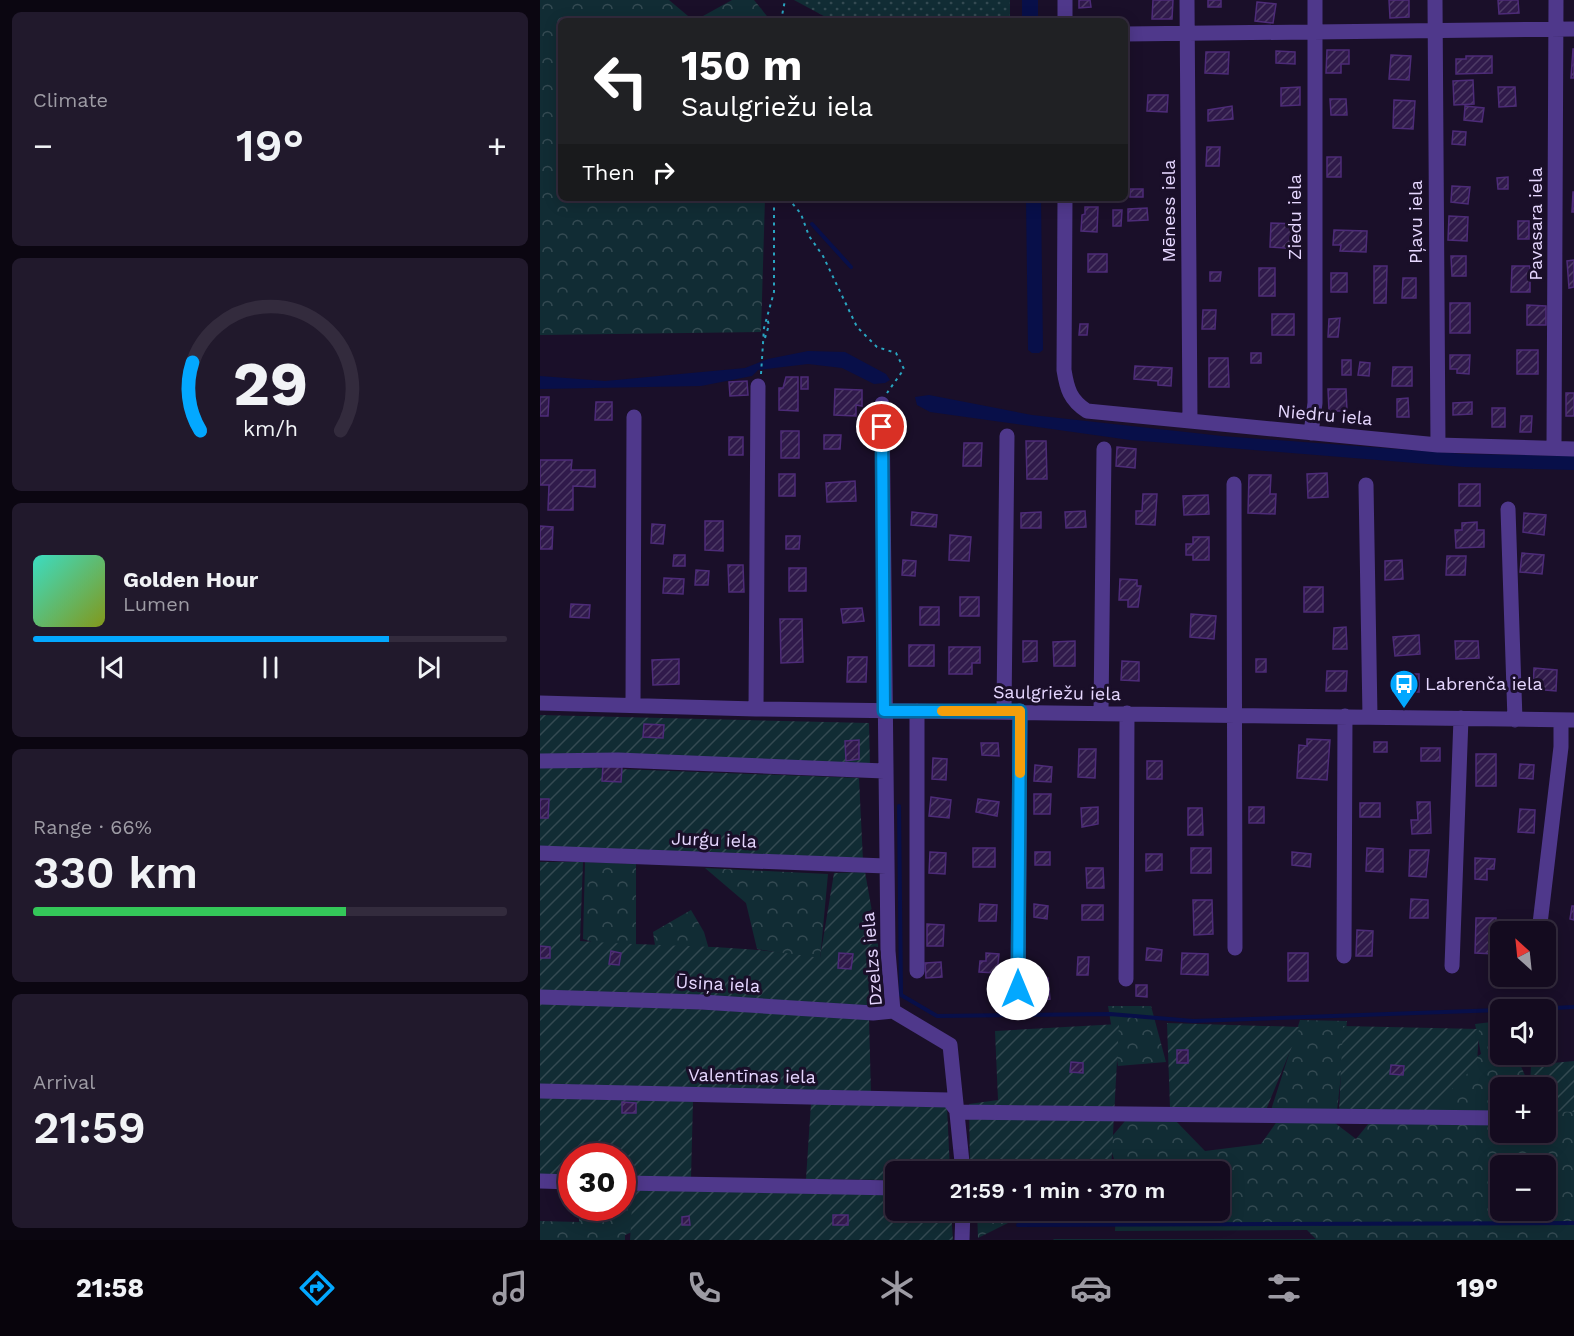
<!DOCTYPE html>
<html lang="en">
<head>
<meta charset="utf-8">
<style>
  body { margin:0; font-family:"Work Sans",sans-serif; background:#21192c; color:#f1f3f6; height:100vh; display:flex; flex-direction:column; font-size:22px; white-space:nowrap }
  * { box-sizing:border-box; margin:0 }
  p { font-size:20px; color:#9d9ba4 }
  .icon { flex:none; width:33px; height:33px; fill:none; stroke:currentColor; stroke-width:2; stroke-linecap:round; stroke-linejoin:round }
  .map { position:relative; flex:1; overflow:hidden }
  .details { display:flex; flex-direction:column; gap:12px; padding:12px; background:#0b0611; width:540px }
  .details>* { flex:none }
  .guide { position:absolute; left:18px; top:18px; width:570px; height:183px; border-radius:9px; box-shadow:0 3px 15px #0003,0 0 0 2px #332b3d; background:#202124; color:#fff; overflow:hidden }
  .needle { width:39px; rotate:333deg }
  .fabs { position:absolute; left:950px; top:921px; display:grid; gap:12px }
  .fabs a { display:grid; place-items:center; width:66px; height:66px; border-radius:9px; background:#140b1f; box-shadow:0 3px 15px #0003,0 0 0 2px #332b3d; font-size:30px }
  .speed { position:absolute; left:18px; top:1143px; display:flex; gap:12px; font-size:30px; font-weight:700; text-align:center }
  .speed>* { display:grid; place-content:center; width:78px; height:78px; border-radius:50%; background:#140b1f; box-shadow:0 3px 15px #0003,0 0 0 2px #332b3d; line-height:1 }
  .speed .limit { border:9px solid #d22; background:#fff; color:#111 }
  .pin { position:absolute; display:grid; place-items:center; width:51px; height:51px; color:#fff; margin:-26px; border:3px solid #fff; border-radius:50%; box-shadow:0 2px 6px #0007 }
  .me { position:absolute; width:66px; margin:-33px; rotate:0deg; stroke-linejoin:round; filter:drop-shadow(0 0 4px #0008) }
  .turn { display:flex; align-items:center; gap:21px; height:126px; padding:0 24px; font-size:27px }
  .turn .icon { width:78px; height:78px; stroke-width:2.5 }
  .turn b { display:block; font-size:42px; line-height:51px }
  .then { display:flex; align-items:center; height:57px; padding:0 24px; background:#0003; gap:12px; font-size:22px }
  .big { font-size:45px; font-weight:600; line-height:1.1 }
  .details .tile { flex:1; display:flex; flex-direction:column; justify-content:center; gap:9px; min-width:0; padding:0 21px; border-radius:9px; background:#21192c }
  .details .dial { align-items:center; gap:0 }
  .dial svg { height:156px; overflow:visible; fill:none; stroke:#332b3d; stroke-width:7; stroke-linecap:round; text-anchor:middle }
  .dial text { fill:#f1f3f6; stroke:none }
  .song { display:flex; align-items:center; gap:18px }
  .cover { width:72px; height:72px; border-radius:9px; background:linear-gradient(135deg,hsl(170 70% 55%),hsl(70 70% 35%)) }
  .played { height:6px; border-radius:3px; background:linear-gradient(90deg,#03a8ff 75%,#332b3d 75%) }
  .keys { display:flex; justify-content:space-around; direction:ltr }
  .heat { display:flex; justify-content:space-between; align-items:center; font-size:33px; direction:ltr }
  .charge { height:9px; border-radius:4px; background:linear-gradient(90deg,#34c759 66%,#332b3d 0) }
  .trip { position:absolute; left:345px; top:1161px; width:345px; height:60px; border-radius:9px; background:#140b1f; box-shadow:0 3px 15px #0003,0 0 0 2px #332b3d; font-weight:600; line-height:60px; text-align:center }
  .dock { display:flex; height:96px; justify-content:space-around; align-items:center; background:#08040c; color:#9d9ba4 }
  .dock .icon { width:42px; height:42px }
  .dock .on { color:#03a8ff }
  .dock b { font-size:27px; color:#f1f3f6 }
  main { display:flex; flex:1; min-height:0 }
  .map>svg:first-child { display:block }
  .grass { fill:url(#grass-dots) }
  .forest { fill:url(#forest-crowns); fill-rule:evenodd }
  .wetland { fill:url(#wetland-marsh) }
  .garden { fill:url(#garden-furrows) }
  .water { fill:#080f49 }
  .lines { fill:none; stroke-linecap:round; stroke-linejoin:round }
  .stream { stroke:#080f49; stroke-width:4 }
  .building { fill:url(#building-hatch); stroke:#4d2b78; stroke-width:1.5 }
  .path { stroke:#29a5c1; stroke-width:2; stroke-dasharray:3 4.5; stroke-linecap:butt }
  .minor { stroke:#4f388b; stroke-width:15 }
  .route-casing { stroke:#026da6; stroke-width:15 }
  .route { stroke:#03a8ff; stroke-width:10 }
  .slow { stroke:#f59e0b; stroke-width:10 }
  .labels { text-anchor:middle; stroke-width:6; stroke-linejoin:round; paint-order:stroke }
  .street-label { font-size:18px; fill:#e6d7ff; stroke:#1a0f29 }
  .poi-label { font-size:18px; fill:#e6d7ff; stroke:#1a0f29; text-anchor:start }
</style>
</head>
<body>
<main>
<section class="details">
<div class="tile"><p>Climate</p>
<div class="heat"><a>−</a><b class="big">19°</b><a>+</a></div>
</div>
<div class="tile dial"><svg viewBox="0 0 100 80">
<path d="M14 69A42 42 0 1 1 86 69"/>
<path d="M14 69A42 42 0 0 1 10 34" stroke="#03a8ff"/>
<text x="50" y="56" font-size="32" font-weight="700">29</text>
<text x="50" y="72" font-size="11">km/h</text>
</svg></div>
<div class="tile">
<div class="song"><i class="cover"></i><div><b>Golden Hour</b><p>Lumen</p></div></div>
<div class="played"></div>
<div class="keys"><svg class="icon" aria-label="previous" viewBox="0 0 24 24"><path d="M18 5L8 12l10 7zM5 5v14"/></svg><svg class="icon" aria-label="pause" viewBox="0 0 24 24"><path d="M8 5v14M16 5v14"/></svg><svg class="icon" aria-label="next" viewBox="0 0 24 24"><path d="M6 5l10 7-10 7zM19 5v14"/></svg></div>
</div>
<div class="tile"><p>Range · 66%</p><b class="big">330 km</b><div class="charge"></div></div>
<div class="tile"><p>Arrival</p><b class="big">21:59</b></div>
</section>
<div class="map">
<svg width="1034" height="1240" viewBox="0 0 1034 1240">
  <defs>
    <pattern id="grass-dots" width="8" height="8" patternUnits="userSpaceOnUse" patternTransform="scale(1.5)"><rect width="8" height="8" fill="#112c34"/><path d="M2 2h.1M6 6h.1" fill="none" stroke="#344a52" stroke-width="1.8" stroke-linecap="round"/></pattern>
    <pattern id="forest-crowns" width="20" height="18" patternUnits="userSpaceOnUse" patternTransform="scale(1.5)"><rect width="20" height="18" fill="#112c34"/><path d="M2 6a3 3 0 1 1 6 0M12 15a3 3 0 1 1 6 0" fill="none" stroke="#344a52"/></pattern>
    <pattern id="wetland-marsh" width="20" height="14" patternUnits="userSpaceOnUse" patternTransform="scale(1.5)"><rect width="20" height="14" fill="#112c34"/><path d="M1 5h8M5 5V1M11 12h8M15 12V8" fill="none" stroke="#344a52"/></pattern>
    <pattern id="garden-furrows" width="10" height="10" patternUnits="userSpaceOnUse" patternTransform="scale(1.5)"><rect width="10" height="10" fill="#112c34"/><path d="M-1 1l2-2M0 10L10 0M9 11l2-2" fill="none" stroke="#344a52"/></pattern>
    <pattern id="building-hatch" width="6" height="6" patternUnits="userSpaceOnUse" patternTransform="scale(1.5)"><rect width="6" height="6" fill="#301a4b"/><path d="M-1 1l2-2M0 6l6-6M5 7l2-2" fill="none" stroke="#4e3b66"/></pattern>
  </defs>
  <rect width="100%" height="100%" fill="#1a0f29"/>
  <!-- grass -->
  <path class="grass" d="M254,0h216v21h-177z"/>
  <!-- forest -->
  <path class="forest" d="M0,0h129l25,21 38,-21h22l17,21h-210v177h204l-4,134 -221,3z
    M45,862l51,2v93l-53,-18z
    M165,868l123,6 -8,86 -63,-11 -11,-46z
    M151,910l13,22 8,28 -56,-8 -3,-20z
    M568,1006h43l15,56 -48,4z
    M760,1020l47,1 -10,90 -66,-1z
    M960,1021v33l16,1 14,32 -30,1v44h45v-24l29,-3v135h-257l-10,-10 -192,1 1,-20 104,-1v-38l-102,-1 -10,-30 23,-27 43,5 31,32 56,-7 17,-24 57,3 21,16 13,-16 112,-69 -6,-30zM960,1166h45v44h-45z
    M509,1157v14l-74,1z
    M83,1193h36l-3,29 -31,13v5h-85v-19l39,1v-14h43z
    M437,1211h71v8l-38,3 -32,16z"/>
  <!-- wetland -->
  <path class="wetland" d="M777,1239l1,1h-265l1,-1z"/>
  <!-- garden -->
  <path class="garden" d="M0,715l329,8 1,44 -330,-13z
    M0,766l319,12 4,83 -323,-14z
    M0,862h43l-3,79c80,6 161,3 240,17l14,-85 31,-1 13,73 -1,64 -337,-16z
    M0,1000l329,19 2,74 -331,-8z
    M627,1023l133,4 -34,83 -96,-2z
    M579,1024l-8,147h-60l-1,-9 -61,9h-19l-1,-67 29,-4 -3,-69z
    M803,1026l136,3 -2,35 -49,49 -89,-1z
    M1034,1061v51l-29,-1v-23l-15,-1 1,-22z
    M0,1096l153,5 -2,77 -68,-2 -1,-20h-50l-1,19h-31z
    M271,1103l136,4 3,64 -54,1 -1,8 -89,-1z
    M93,1190l262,3 1,17 55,1 2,29h-323z
    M511,1211l58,-1v4h-58z"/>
  <!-- water -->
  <path class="water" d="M482,0h16v21h-16z
    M486,198h15l2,152 -4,3h-7l-4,-3z
    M268,351l37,1 41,22 4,6 -5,3 -11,1 -32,-16 -34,-4 -50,6 -6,6 -51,10 -161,3v-13l65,5 140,-13 23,-9z
    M389,395l103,20 190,21 243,18 109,2v14l-110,-3 -334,-27 -200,-28 -13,-7 -2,-8z"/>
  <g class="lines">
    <!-- stream -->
    <path class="stream" d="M272,224l39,43
      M359,806l2,189 36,21 173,-2 83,7 307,-11
      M972,1010l62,-3
      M478,1225l556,-2"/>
  </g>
  <!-- building -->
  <path class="building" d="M539,0h11l1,7 -12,1z
    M613,0h20l-1,19h-20z
    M668,0h13v7h-13z
    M849,0h20v17l-19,1z
    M958,0h20l1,13 -20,1z
    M717,2l19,2 -3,19 -18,-2z
    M1033,49h1v29h-3z
    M787,50h22v14h-8v9h-15z
    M736,51l19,1v12l-19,-1z
    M666,52h23l-1,22 -23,-1z
    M851,55l20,1 -2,24 -20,-1z
    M926,56h26v17l-36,1v-15h10z
    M933,80l1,24 -20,1 -1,-24z
    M760,87v18l-19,1v-18z
    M958,87h17l1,19 -17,1z
    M608,95h20l-1,17 -20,-1z
    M790,99h16l1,16h-16z
    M854,100l21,1 -2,28 -20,-1z
    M692,106l1,13 -25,2v-11z
    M925,106l19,2 -2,14 -18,-2z
    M913,131l13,1 -1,13 -13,-1z
    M667,147h13l-1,19h-13z
    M787,157h14v20h-14z
    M968,177v12h-10l-1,-11z
    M912,186l18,1 -2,17 -17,-2z
    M590,189h13v8h-13z
    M1033,192h1v20h-2z
    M545,207h13l-1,25 -16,-1 1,-16 3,-1z
    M607,208l1,12 -20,1v-12z
    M573,210h9l-1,16h-8z
    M909,216l19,1 -1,24 -19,-1z
    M978,221h11v18h-11z
    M731,223l29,1 -1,25 -29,-2z
    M794,230l33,1 -1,21 -26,-1 1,-6h-8z
    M548,254h19v18h-19z
    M911,256h15v20h-14z
    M1034,260v27l-5,1 -2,-27z
    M834,266h13l-1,37h-12z
    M972,266h18v26h-19z
    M719,268h16v28h-16z
    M670,272h11l-1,9h-10z
    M791,273h16v19h-16z
    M863,278h13v20h-14z
    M910,303h20v30h-20z
    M987,305l19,1v19h-19z
    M663,310h13l-1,19h-13z
    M732,314h22v21h-22z
    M800,318l-2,19h-10l1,-18z
    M540,324h8l-1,11h-8z
    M977,350h21v24h-21z
    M711,353h10v10h-10z
    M910,355h20l-1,19 -12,-1v-4h-7z
    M669,358h19l1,29h-20z
    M802,360h9v15h-9z
    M820,362l10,1 -1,13 -11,-1z
    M595,366l37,2 -1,18 -13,-1v-4l-24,-2z
    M853,367h19v19h-20z
    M246,377h12v34l-19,-1v-22h4z
    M261,377h7v12h-7z
    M207,381l1,14 -18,1 -1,-14z
    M295,389l27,1v16l-6,-1v11l-22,-1z
    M788,389h18l1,22h-18z
    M1026,393h8v23h-8z
    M0,397h9l-1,19h-8z
    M868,398l1,19h-12v-18z
    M56,402h16v18h-17z
    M932,402v12l-19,1v-12z
    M952,408h13v19h-13z
    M981,416h11l-1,16h-11z
    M241,431h18v27h-18z
    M284,435h17l-1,14h-16z
    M189,437h14v18h-14z
    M486,441h20l1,38h-20z
    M424,443h18l-1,23h-18z
    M577,447l19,2 -1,19 -19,-2z
    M0,460h32l-1,10h24v17l-22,-1v24h-25l1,-25h-9z
    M787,473l1,24 -20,1 -1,-24z
    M239,474h16v22h-16z
    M709,475h22l-1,19h6l-1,20 -27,-1z
    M315,481l1,20 -29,1 -1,-19z
    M919,484h21v22h-21z
    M603,494h14l-2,31 -19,-1v-13h6z
    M668,495l1,19 -25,1 -1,-19z
    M545,511l1,16 -20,1 -1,-16z
    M372,512l25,3 -1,12 -25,-2z
    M501,512v16h-20v-15z
    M984,513l22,2 -2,20 -21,-3z
    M165,521h18v30l-18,-1z
    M937,522v8h7v17l-28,1 -1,-18h7v-7z
    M112,524l13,1 -2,19 -12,-1z
    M0,526l13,1 -1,22h-12z
    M410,535l21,2 -2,24 -20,-1z
    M246,536h14l-1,13h-13z
    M653,537h16v23h-16v-5h-7v-11h7z
    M982,553l22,2 -2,19 -22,-2z
    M134,555h11v11h-12z
    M907,556h19l-1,19h-19z
    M363,560l13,1 -1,15 -13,-1z
    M862,560l1,19 -18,1v-19z
    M188,565h15l1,27h-15z
    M249,568h17v23h-17z
    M156,570l13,1 -1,14h-13z
    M124,578l20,1 -1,15 -20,-1z
    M580,579l17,1v6h4l-3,21h-10v-7h-9z
    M764,587h19v25h-19z
    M420,597h19v19h-19z
    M31,604l19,1 -1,13 -19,-1z
    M380,607h19v18h-19z
    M322,608l2,13 -21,2 -2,-14z
    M651,614l25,2 -2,23 -24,-2z
    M240,619h22l1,43 -22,1z
    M806,627l1,22h-14l1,-21z
    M879,635l1,19 -25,2 -2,-19z
    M483,641h14v20l-14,1z
    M535,641v25h-21l-1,-24z
    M915,641h23l1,17 -23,1z
    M369,645h25v21h-25z
    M409,647h31v16h-8v11h-23z
    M308,657h19l-1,25h-19z
    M139,659v25l-26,1 -1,-25z
    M716,659h10v13h-10z
    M582,661l17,1v19l-18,-1z
    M994,668l23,2 -1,21 -23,-2z
    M787,671h20l-1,20h-20z
    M857,674h22v18h-22z
    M104,724l20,1 -1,13 -20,-1z
    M767,739l23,1 -3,40 -30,-2 2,-33 8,1z
    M319,740v19l-13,2 -1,-20z
    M834,742h13v10h-13z
    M441,743h17l1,13 -17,-1z
    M881,748h19v13h-19z
    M539,749h17l-1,29 -17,-1z
    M936,754h20v32h-20z
    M393,758l14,1 -1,21 -14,-1z
    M607,761h15v18h-15z
    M980,764l14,1 -1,14 -14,-1z
    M495,765l17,2 -1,15 -17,-1z
    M63,766l19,1 -1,15 -19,-1z
    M494,794h17l-1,20h-16z
    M391,797l20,3 -2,18 -20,-2z
    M0,799h9l-1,19h-8z
    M438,799l21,3 -2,14 -21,-4z
    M877,802h13l1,31 -19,1 -1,-14h7z
    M820,803h20v14h-20z
    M558,807v17l-16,3 -1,-19z
    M709,807h15v16h-15z
    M648,808h14l1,27h-15z
    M980,809l15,1 -1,23 -16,-1z
    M433,848h22v19h-22z
    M651,848h20v25h-20z
    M827,848l16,1v23l-17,-1z
    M870,850h19l-3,27 -17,-1z
    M390,852l16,1 -1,21 -16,-1z
    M495,852h15v13h-15z
    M752,852l19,2 -1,13 -18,-2z
    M606,854h16v16l-16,1z
    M935,858l20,1 -1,10h-7v11l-12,-1z
    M546,868h17l1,20h-17z
    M871,899l17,1v18h-18z
    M653,900h19l1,34 -19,1z
    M440,904l17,1 -1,16h-17z
    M494,904l14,2 -1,13 -13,-2z
    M542,905h21v15h-21z
    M1032,906h2v14l-4,-1z
    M936,918h20l-1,36 -20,-1z
    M387,924l17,1 -1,21h-16z
    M817,930l16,1 -1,25h-16z
    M0,946l10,1v11h-10z
    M607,948l15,2 -1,11 -15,-1z
    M71,951l10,2 -2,12 -10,-1z
    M299,953l14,1 -2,15 -13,-1z
    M446,953l13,1 -2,19 -18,-1 1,-11h6z
    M642,953l26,1v21l-27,-1z
    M748,953h20v28h-20z
    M538,957h11l-1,18h-11z
    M401,962l1,15 -16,1 -1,-15z
    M508,978l2,21 -18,2 -1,-22z
    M596,985h11v12l-11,-1z
    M637,1050h11v13h-11z
    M531,1062l12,1v10l-13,-1z
    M851,1065l13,1 -1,9 -13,-1z
    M82,1102l14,1v10h-14z
    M293,1215h15v10h-15z
    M149,1216l1,9h-8v-8z"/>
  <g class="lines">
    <!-- path -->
    <path class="path" d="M241,21l4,-21
      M248,198l13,16 8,22 14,20 34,71 20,20 19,6 8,16 -17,24
      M225,338l4,-13 -2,-7
      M221,374l3,-46 10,-36v-94
      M456,1210l63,11 4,-11"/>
    <!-- minor -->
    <path class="minor" d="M525,0v21
      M647,0l3,421
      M895,0l3,445
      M585,34l449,-5
      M525,198l-1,172c3,19 6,30 23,41l351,34 136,4
      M342,404l6,547 5,60
      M771,433l4,-30v-403
      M1014,447l2,-447
      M694,484l1,464
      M826,485l4,231
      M968,509l7,211
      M0,703l216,6 818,11
      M93,705l1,-288
      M216,709l2,-323
      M464,711l3,-275
      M561,713l3,-264
      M0,761l78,-1 266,11
      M0,853l346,13
      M999,932l22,-185v-27
      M804,956l1,-240
      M912,966l9,-248
      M377,971v-260
      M586,979l1,-266
      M478,989l2,-278
      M0,997l161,5 172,11 20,-2
      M353,1011l57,34 13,127
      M0,1091l409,9 9,12 542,6
      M0,1181l32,1
      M82,1183l274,5
      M422,1240l1,-30"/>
  </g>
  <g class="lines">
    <!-- route casing -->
    <g class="route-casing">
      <path id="route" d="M342,427l2,284h136l-2,278"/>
    </g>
    <!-- route -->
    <use href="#route" class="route"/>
    <!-- slow -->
    <path class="slow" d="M402,711h78v62"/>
  </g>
  <!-- icons -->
  <defs>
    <g id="bus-pin" transform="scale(1.5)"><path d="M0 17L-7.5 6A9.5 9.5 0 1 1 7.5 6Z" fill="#03a8ff" stroke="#1a0f29"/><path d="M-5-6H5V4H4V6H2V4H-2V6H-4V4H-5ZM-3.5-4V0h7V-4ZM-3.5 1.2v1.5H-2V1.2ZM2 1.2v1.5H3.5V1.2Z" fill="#fff"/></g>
  </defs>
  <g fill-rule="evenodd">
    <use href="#bus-pin" x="864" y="684"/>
  </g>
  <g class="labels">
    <!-- street labels -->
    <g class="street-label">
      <text transform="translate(629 211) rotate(-90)" y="6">Mēness iela</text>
      <text transform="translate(755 217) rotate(-90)" y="6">Ziedu iela</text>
      <text transform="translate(876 222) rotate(-90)" y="6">Pļavu iela</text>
      <text transform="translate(996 224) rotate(-90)" y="6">Pavasara iela</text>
      <text transform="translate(785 415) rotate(5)" y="6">Niedru iela</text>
      <text transform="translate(517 693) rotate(1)" y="6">Saulgriežu iela</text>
      <text transform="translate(174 840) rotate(2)" y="6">Jurģu iela</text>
      <text transform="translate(332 959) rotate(-95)" y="6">Dzelzs iela</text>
      <text transform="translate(178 984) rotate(3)" y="6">Ūsiņa iela</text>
      <text transform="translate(212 1076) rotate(1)" y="6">Valentīnas iela</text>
    </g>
    <!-- poi labels -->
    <g class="poi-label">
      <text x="885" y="690">Labrenča iela</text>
    </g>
  </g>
</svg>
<div class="fabs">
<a><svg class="needle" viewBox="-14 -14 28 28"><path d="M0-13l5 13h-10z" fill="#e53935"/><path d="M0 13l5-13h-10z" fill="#9d9ba4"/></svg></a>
<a><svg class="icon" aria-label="sound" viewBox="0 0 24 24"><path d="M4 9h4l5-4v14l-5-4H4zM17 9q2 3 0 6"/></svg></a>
<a>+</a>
<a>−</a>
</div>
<div class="speed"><div class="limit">30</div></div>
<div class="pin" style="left:342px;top:427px;background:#d93025"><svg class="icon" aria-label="arrive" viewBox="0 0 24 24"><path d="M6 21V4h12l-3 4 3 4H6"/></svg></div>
<svg class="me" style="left:478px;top:989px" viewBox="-20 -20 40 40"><circle r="19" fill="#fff"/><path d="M0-13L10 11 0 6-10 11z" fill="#03a8ff"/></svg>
<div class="trip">21:59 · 1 min · 370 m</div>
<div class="guide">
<div class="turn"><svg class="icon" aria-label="left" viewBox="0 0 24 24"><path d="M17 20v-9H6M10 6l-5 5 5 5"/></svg><div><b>150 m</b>Saulgriežu iela</div></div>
<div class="then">Then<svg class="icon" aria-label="right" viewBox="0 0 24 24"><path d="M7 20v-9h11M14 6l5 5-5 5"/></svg></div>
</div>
</div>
</main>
<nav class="dock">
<b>21:58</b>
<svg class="icon on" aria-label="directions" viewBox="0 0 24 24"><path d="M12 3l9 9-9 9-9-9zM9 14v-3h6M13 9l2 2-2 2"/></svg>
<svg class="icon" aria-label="music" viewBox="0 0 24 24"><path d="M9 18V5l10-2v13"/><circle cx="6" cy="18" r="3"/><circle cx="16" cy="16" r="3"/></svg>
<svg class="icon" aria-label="phone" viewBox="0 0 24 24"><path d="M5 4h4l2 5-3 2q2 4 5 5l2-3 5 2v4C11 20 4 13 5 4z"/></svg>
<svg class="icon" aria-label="climate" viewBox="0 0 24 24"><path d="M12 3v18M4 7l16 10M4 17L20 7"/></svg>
<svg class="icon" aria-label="car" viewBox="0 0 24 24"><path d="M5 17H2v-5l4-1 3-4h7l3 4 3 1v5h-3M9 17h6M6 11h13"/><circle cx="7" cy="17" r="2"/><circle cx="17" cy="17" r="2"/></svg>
<svg class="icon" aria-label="filters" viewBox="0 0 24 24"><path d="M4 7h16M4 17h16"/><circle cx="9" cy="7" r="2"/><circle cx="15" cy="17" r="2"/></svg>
<b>19°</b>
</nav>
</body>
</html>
